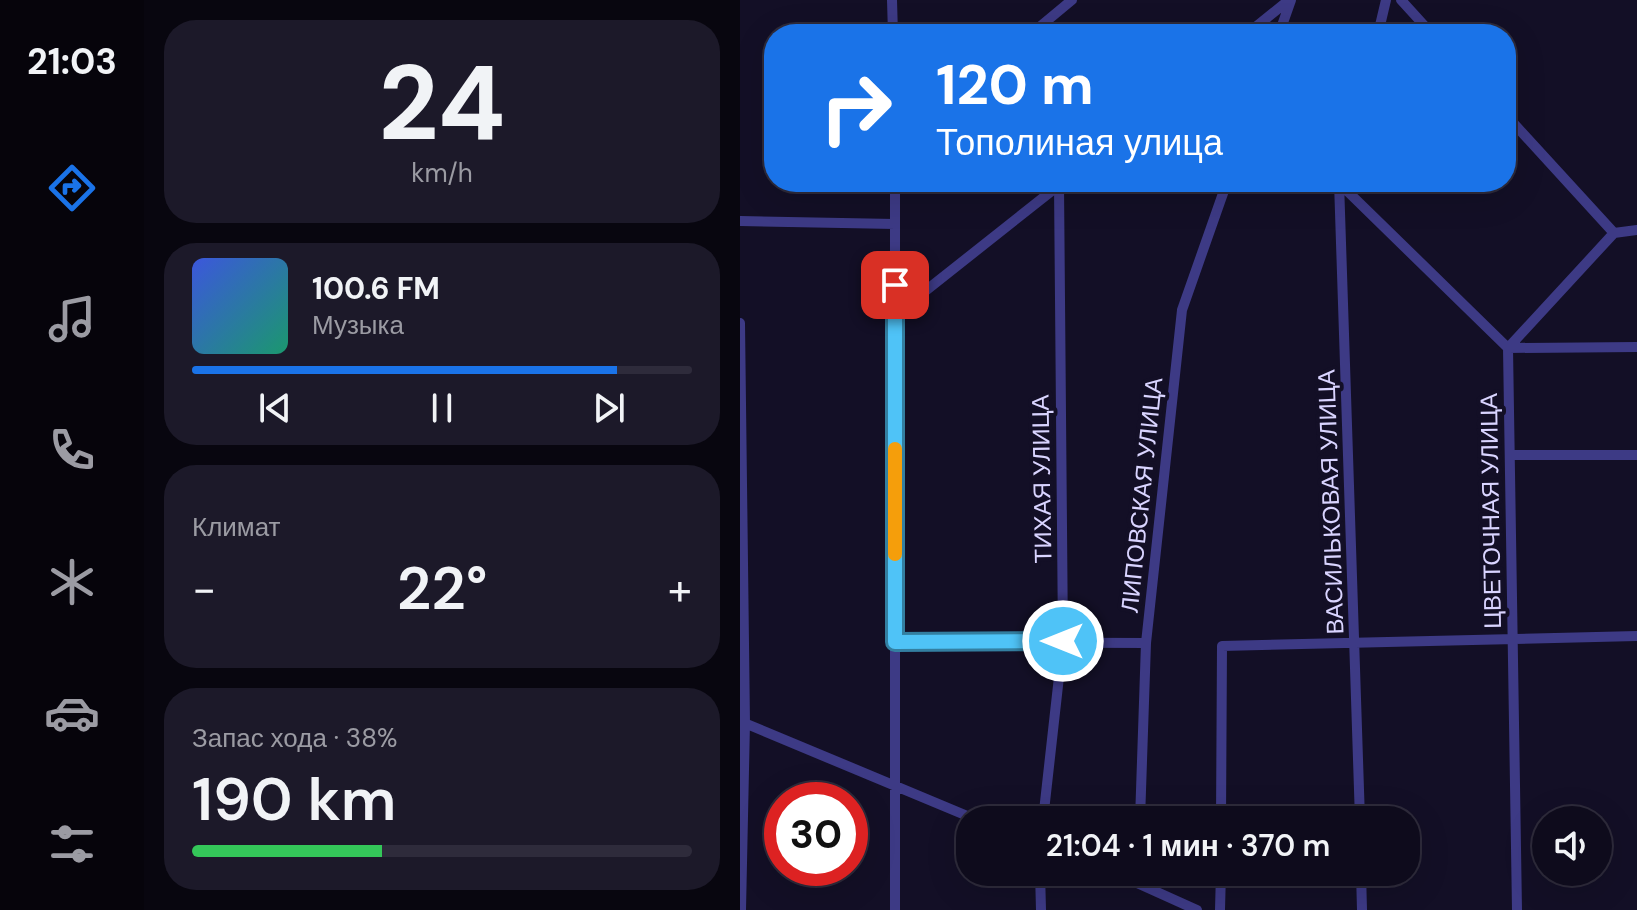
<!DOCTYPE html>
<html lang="ru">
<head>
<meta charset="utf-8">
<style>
  body { margin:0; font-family:"DM Sans",sans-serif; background:#1c1929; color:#f1f3f6; height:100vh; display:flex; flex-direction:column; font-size:30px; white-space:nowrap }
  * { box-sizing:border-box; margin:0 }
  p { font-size:26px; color:#9b9ba3 }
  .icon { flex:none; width:44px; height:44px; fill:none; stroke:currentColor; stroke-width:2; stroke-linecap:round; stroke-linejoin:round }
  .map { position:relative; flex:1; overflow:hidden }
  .details { display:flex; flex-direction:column; gap:20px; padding:20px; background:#08060f; width:596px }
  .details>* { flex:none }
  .hud { position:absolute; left:24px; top:24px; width:752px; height:168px; border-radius:32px; box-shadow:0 8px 32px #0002,0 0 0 2px #2e2b3b; background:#1a73e8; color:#fff; overflow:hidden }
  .tools { position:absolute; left:792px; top:806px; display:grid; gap:16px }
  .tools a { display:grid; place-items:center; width:80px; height:80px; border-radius:50%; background:#0e0b1c; box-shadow:0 8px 32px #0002,0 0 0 2px #2e2b3b; font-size:40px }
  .speed { position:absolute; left:24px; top:782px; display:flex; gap:16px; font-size:40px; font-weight:700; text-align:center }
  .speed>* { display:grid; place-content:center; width:104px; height:104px; border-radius:50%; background:#0e0b1c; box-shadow:0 8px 32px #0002,0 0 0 2px #2e2b3b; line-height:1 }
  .speed .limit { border:12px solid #d22; background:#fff; color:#111 }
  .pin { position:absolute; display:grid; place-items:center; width:68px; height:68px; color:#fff; margin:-34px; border-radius:16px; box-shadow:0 4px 12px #0006 }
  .me { position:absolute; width:88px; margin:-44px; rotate:270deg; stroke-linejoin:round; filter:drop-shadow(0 0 6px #0008) }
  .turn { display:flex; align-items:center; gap:28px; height:168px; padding:0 40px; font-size:36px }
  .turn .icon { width:104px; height:104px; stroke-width:2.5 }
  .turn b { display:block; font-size:56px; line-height:68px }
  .big { font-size:60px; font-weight:600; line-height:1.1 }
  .details .tile { flex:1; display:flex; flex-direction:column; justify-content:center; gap:12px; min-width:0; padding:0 28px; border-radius:32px; background:#1c1929 }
  .details .dial { align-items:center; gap:0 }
  .dial b { font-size:104px; line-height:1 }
  .song { display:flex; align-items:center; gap:24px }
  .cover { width:96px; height:96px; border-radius:12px; background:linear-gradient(135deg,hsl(230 70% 55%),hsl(160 70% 35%)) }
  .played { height:8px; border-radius:4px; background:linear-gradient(90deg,#1a73e8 85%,#2e2b3b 85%) }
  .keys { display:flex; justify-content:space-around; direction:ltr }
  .heat { display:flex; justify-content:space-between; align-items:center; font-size:44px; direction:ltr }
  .charge { height:12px; border-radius:6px; background:linear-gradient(90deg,#34c759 38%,#2e2b3b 0) }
  .trip { position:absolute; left:216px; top:806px; width:464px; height:80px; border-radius:32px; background:#0e0b1c; box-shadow:0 8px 32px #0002,0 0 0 2px #2e2b3b; font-weight:600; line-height:80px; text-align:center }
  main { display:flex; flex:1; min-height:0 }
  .tabs { display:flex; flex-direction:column; width:144px; justify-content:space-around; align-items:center; background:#06040b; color:#9b9ba3 }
  .tabs .icon { width:56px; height:56px }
  .tabs .selected { color:#1a73e8 }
  .tabs b { font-size:36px; color:#f1f3f6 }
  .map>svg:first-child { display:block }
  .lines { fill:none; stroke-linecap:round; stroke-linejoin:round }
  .minor { stroke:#3d3a85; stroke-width:10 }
  .route-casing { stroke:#337fa1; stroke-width:20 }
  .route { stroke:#4fc3f7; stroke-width:14 }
  .slow { stroke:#f59e0b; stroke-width:14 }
  .labels { text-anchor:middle; stroke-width:8; stroke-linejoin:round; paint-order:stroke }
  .street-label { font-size:24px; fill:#d9d4ff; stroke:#130f26 }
</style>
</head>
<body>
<main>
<nav class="tabs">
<b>21:03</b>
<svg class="icon selected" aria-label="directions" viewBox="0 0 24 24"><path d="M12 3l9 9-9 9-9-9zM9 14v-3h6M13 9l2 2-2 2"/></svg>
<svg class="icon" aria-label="music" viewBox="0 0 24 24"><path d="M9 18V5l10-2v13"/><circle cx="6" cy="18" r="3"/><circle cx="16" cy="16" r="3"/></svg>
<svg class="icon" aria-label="phone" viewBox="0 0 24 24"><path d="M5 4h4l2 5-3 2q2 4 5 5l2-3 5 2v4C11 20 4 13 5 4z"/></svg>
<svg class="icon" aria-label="climate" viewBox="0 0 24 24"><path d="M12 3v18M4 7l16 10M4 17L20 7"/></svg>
<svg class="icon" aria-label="car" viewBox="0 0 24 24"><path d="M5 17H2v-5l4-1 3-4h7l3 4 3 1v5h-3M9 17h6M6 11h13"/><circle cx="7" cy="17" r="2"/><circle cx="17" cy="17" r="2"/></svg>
<svg class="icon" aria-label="filters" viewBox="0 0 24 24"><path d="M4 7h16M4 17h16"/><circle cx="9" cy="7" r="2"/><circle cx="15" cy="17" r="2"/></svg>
</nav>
<section class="details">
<div class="tile dial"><b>24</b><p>km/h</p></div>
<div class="tile">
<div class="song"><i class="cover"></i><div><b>100.6 FM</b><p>Музыка</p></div></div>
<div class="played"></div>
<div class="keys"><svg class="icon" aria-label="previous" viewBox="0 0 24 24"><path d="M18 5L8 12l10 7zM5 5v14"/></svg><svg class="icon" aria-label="pause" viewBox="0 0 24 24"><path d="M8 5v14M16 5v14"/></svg><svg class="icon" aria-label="next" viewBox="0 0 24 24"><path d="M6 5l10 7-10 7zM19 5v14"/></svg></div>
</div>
<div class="tile"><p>Климат</p>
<div class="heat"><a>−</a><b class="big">22°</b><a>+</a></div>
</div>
<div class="tile"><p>Запас хода · 38%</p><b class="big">190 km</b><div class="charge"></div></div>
</section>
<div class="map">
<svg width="897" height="910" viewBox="0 0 897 910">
  <rect width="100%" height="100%" fill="#130f26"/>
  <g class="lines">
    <!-- minor -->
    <path class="minor" d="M152,0l1,34
      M661,0l31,34
      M291,34l41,-34
      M507,34l42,-34
      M539,34l12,-34
      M638,34l8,-34
      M766,115l108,118
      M155,182v728
      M599,182l21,638
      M599,183l169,165 9,562
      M0,221l155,3
      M874,233l23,-3
      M155,315l168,-133
      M0,323l5,400 -4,187
      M768,348l106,-115
      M768,348l129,-1
      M770,455h127
      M155,642l251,1
      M2,722l235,98
      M303,820l20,-179 -4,-456
      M400,820l6,-177 36,-333 45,-128
      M481,820l1,-174 415,-10
      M300,872l1,38
      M366,872l31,11
      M398,872l-1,11 60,27
      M621,872l1,38
      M480,910l1,-38"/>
  </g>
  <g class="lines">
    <!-- route casing -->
    <g class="route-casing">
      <path id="route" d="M155,285v357l168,-1"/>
    </g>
    <!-- route -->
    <use href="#route" class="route"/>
    <!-- slow -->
    <path class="slow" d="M155,449v105"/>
  </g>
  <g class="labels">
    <!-- street labels -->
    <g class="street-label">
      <text transform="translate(302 479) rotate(-91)" y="8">ТИХАЯ УЛИЦА</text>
      <text transform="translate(402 495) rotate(-84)" y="8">ЛИПОВСКАЯ УЛИЦА</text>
      <text transform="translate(591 502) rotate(-92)" y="8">ВАСИЛЬКОВАЯ УЛИЦА</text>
      <text transform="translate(751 511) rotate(-91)" y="8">ЦВЕТОЧНАЯ УЛИЦА</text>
    </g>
  </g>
</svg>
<div class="tools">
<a><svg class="icon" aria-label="sound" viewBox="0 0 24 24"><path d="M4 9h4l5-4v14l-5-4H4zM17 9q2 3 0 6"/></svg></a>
</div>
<div class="speed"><div class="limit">30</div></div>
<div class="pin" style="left:155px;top:285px;background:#d93025"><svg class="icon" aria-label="arrive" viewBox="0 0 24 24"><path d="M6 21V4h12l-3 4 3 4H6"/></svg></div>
<svg class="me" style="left:323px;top:641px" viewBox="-20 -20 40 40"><circle r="17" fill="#4fc3f7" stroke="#fff" stroke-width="3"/><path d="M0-11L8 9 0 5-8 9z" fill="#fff"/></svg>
<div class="trip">21:04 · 1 мин · 370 m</div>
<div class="hud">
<div class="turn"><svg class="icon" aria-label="right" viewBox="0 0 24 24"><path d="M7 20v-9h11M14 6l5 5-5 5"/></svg><div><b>120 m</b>Тополиная улица</div></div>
</div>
</div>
</main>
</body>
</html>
